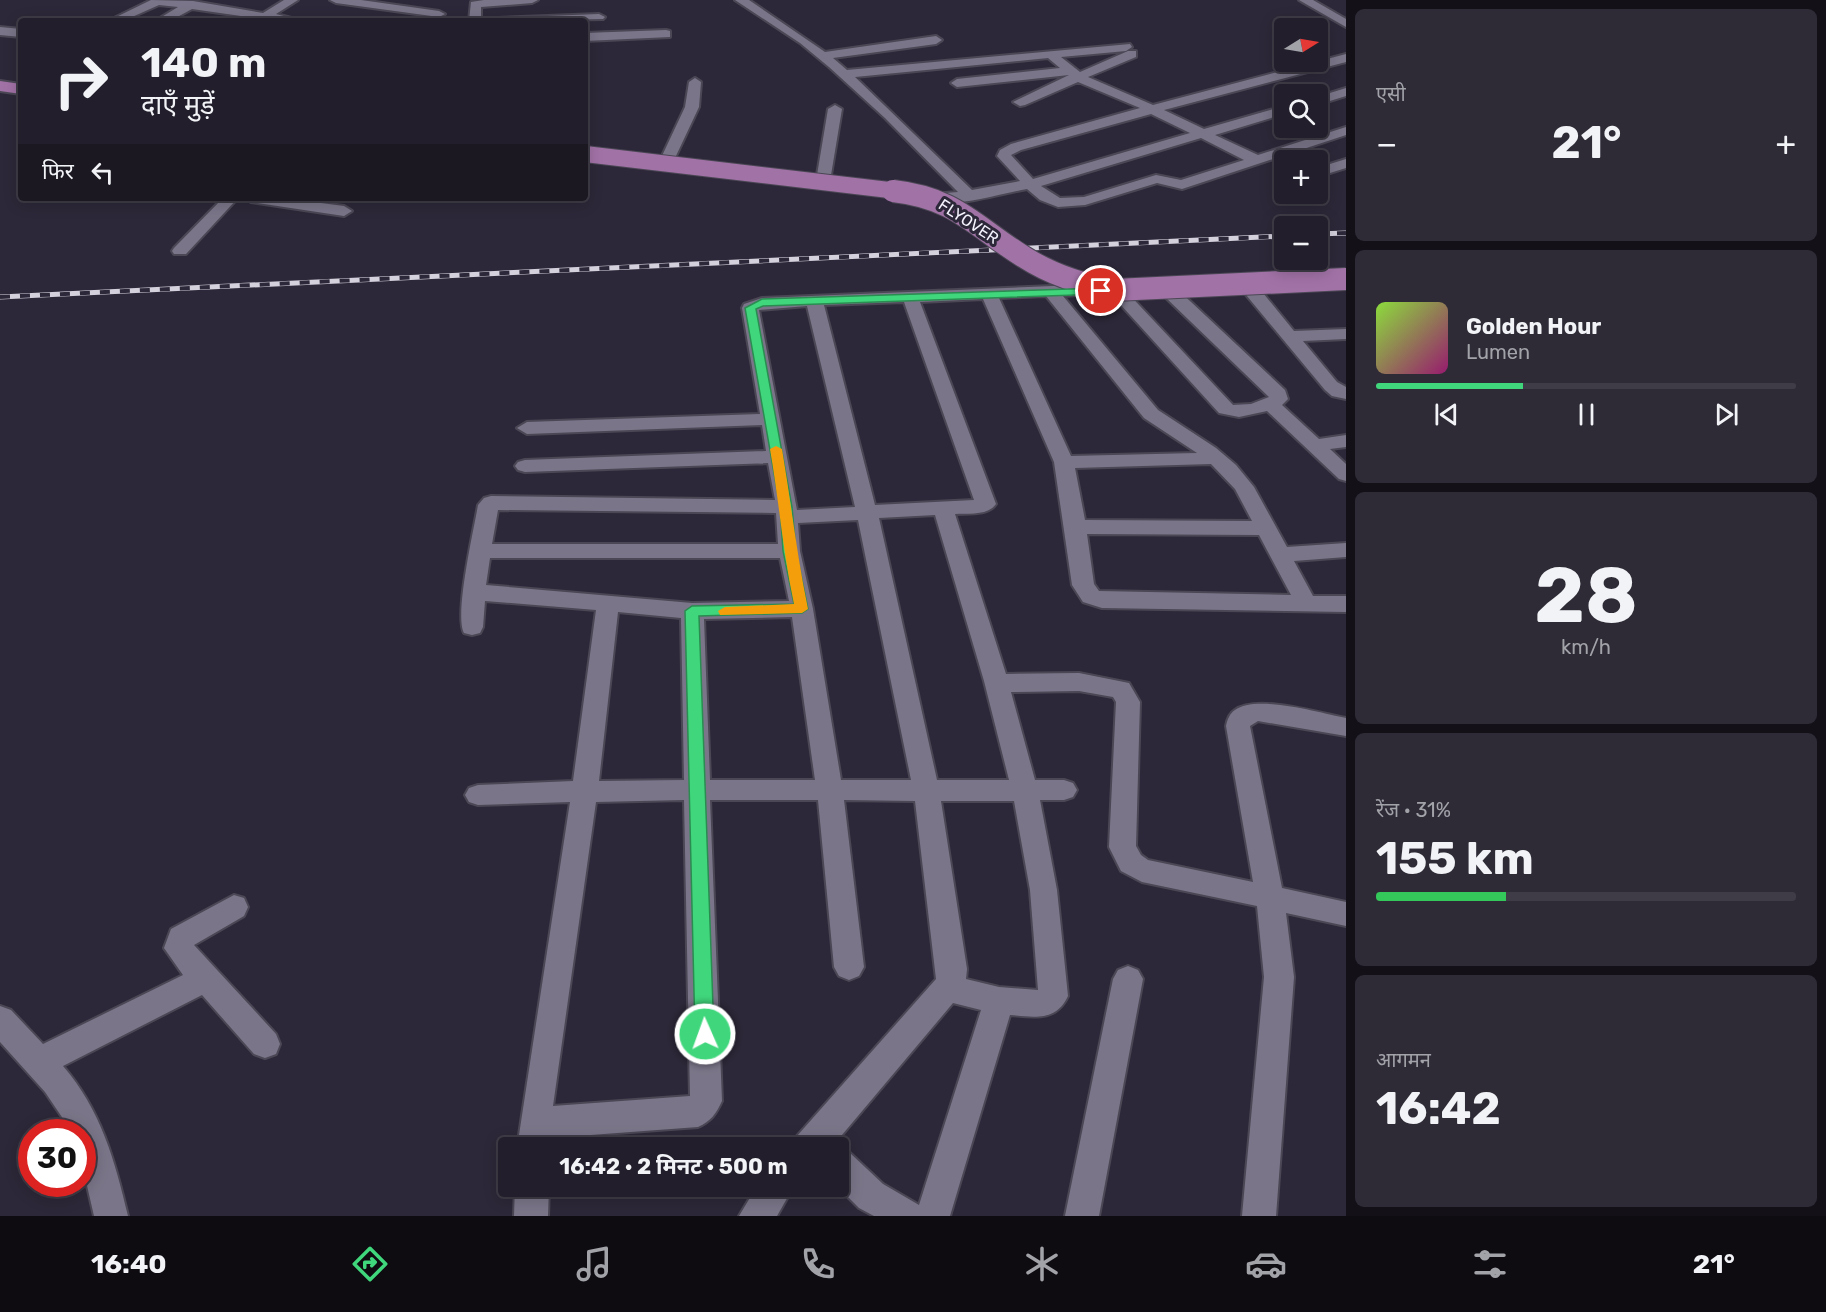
<!DOCTYPE html>
<html lang="hi">
<head>
<meta charset="utf-8">
<style>
  body { margin:0; font-family:Rubik,"Noto Sans Devanagari",sans-serif; background:#2e2b37; color:#f1f3f6; height:100vh; display:flex; flex-direction:column; font-size:22px; white-space:nowrap }
  * { box-sizing:border-box; margin:0 }
  p { font-size:20px; color:#a2a2a9 }
  .icon { flex:none; width:33px; height:33px; fill:none; stroke:currentColor; stroke-width:2; stroke-linecap:round; stroke-linejoin:round }
  .map { position:relative; flex:1; overflow:hidden }
  .drawer { display:flex; flex-direction:column; gap:9px; padding:9px; background:#131018; width:480px }
  .drawer>* { flex:none }
  .guide { position:absolute; left:18px; top:18px; width:570px; height:183px; border-radius:6px; box-shadow:0 3px 15px #0003,0 0 0 2px #3f3c47; background:#221e2b; color:#f1f3f6; overflow:hidden }
  .needle { width:39px; rotate:79deg }
  .buttons { position:absolute; left:1274px; top:18px; display:grid; gap:12px }
  .buttons a { display:grid; place-items:center; width:54px; height:54px; border-radius:6px; background:#221e2b; box-shadow:0 3px 15px #0003,0 0 0 2px #3f3c47; font-size:30px }
  .speed { position:absolute; left:18px; top:1119px; display:flex; gap:12px; font-size:30px; font-weight:700; text-align:center }
  .speed>* { display:grid; place-content:center; width:78px; height:78px; border-radius:50%; background:#221e2b; box-shadow:0 3px 15px #0003,0 0 0 2px #3f3c47; line-height:1 }
  .speed .limit { border:9px solid #d22; background:#fff; color:#111 }
  .pin { position:absolute; display:grid; place-items:center; width:51px; height:51px; color:#fff; margin:-26px; border:3px solid #fff; border-radius:50%; box-shadow:0 2px 6px #0007 }
  .me { position:absolute; width:66px; margin:-33px; rotate:358deg; stroke-linejoin:round; filter:drop-shadow(0 0 4px #0008) }
  .turn { display:flex; align-items:center; gap:21px; height:126px; padding:0 24px; font-size:27px }
  .turn .icon { width:78px; height:78px; stroke-width:2.5 }
  .turn b { display:block; font-size:42px; line-height:51px }
  .then { display:flex; align-items:center; height:57px; padding:0 24px; background:#0003; gap:12px; font-size:22px }
  .big { font-size:45px; font-weight:700; line-height:1.1 }
  .drawer .card { flex:1; display:flex; flex-direction:column; justify-content:center; gap:9px; min-width:0; padding:0 21px; border-radius:9px; background:#2e2b37 }
  .drawer .dial { align-items:center; gap:0 }
  .dial b { font-size:78px; line-height:1 }
  .song { display:flex; align-items:center; gap:18px }
  .cover { width:72px; height:72px; border-radius:9px; background:linear-gradient(135deg,hsl(90 70% 55%),hsl(320 70% 35%)) }
  .played { height:6px; border-radius:3px; background:linear-gradient(90deg,#40d77c 35%,#3f3c47 35%) }
  .keys { display:flex; justify-content:space-around; direction:ltr }
  .heat { display:flex; justify-content:space-between; align-items:center; font-size:33px; direction:ltr }
  .charge { height:9px; border-radius:4px; background:linear-gradient(90deg,#34c759 31%,#3f3c47 0) }
  .trip { position:absolute; left:498px; top:1137px; width:351px; height:60px; border-radius:6px; background:#221e2b; box-shadow:0 3px 15px #0003,0 0 0 2px #3f3c47; font-weight:700; line-height:60px; text-align:center }
  .tabs { display:flex; height:96px; justify-content:space-around; align-items:center; background:#0e0c11; color:#a2a2a9 }
  .tabs .icon { width:42px; height:42px }
  .tabs .selected { color:#40d77c }
  .tabs b { font-size:27px; color:#f1f3f6 }
  main { display:flex; flex:1; min-height:0 }
  .map>svg:first-child { display:block }
  .lines { fill:none; stroke-linecap:round; stroke-linejoin:round }
  .minor-casing { stroke:#4b4755; stroke-width:4 }
  .major-casing { stroke:#4b4755; stroke-width:4 }
  .minor { fill:#7b7589; fill-rule:evenodd }
  .major { fill:#a172a6; fill-rule:evenodd }
  .rail-casing { stroke:#d4d1dd; stroke-width:5 }
  .rail { stroke:#2d2839; stroke-width:4; stroke-dasharray:10; stroke-linecap:butt }
  .major-bridge-far1-casing { stroke:#4b4755; stroke-width:18; stroke-linecap:butt }
  .major-bridge-casing { stroke:#4b4755; stroke-width:24; stroke-linecap:butt }
  .major-bridge-far1 { stroke:#a172a6; stroke-width:16 }
  .major-bridge { stroke:#a172a6; stroke-width:22 }
  .route { fill:#40d77c; stroke:#2a8c51; stroke-width:1.5 }
  .slow { fill:#f59e0b }
  .labels { text-anchor:middle; stroke-width:6; stroke-linejoin:round; paint-order:stroke }
  .far-street-label { font-size:16px; fill:#f4f2fd; stroke:#2d2839 }
</style>
</head>
<body>
<main>
<div class="map">
<svg width="1346" height="1216" viewBox="0 0 1346 1216">
  <rect width="100%" height="100%" fill="#2d2839"/>
  <g class="lines">
    <!-- minor casing -->
    <g class="minor-casing">
      <path id="minor" d="M151,0l42,1 70,12 21,-13h14l-22,14 27,7h-47l-1,-3 -63,-9 -22,12h-15l23,-14 -19,-2 -36,16h-15z
        M330,0h31l78,11 6,3 -6,3 -103,-14z
        M484,0h54l-6,3 -51,4v14h-12l2,-19z
        M735,0h14l76,52 111,-16 6,4 -6,4 -103,14 14,12 283,-26 2,3 -6,4 -65,6 19,15 48,-21h8v6l-48,20 65,28 193,-51v8l-182,48 40,19 80,-23v8l-69,21 43,20 88,-28v8l-164,54 -25,-6 -72,22 -27,2 -18,-7 -13,-11c-33,6 -74,20 -107,12l-2,-3 2,-3 38,-3 -73,-74 -56,-51 -29,-24zM1048,58l12,10 -103,11 -6,4 6,4 112,-12 -56,27 7,4 5,-1 53,-23 62,26 -129,36 -11,6 -3,6 23,25 -48,9 -117,-113zM1151,114l39,19 -157,46 -22,-24 10,-5zM1201,138l43,22 -63,20 -25,-5 -72,22 -24,1 -19,-12z
        M1299,0h14l33,19v8z
        M599,14l6,3 -2,2 -111,2 6,-3z
        M0,27l21,2v8l-21,-2z
        M666,30l4,1v6l-85,4v-8z
        M695,78l6,4 -2,25 -24,51 -7,4 -5,-1 -2,-3 24,-51 4,-25z
        M1346,88v8l-29,9v-8z
        M835,105l7,4 -11,66 -7,4 -7,-4 11,-66z
        M1346,159v9l-29,9v-9z
        M223,198h15l-52,56h-12l-2,-3 2,-3z
        M244,198h39l61,8 8,5 -8,5 -93,-14z
        M1248,281l6,1 40,49 52,-2v10l-43,2 34,41 9,5v12l-14,-3 -7,-6 -83,-100 -2,-4z
        M1102,284l6,1 2,4 -2,4 -45,3 95,114 58,38 20,17 18,22 33,60 59,-4v14l-52,4 19,35h33v16l-244,-4 -19,-6 -11,-17 -18,-123 -71,-163 -63,3 76,202c-8,12 -28,9 -41,10l51,160 73,-1 50,10 11,19 -4,144 5,9 7,5 105,22 -27,-156c1,-6 4,-13 9,-16 21,-16 85,3 111,8v18l-88,-15 -8,5 32,162 64,14v24l-60,-13 8,64 -18,239h-34l22,-239 -7,-71 -115,-24 -21,-11 -12,-24 7,-145 -3,-5 -34,-6 -68,1 24,88h29l9,3 4,7 -4,7 -9,3h-24l17,90 11,106c-12,26 -34,21 -58,19l-60,201h-76l-15,-8 -22,-22 1,-37 12,4 33,31 36,21 62,-195 -28,-7 -122,145h-38l4,-12 139,-157 -21,-178 -71,-1 20,167 -5,9 -10,4 -10,-4 -5,-9 -16,-167h-108l12,301c-6,13 -11,20 -24,26l-148,11 -1,10h-32l53,-346 -92,3 -9,-3 -4,-7 4,-7 9,-3 95,-4 23,-171 -111,-9 -2,26 -3,6 -8,2 -8,-2c-10,-18 10,-104 14,-128l6,-7 7,-2 284,4 -7,-37 -243,9 -7,-2 -3,-4 3,-4 7,-2 241,-9 -4,-26 -235,9 -10,-6 10,-6 233,-8 -18,-106 2,-4 18,-6zM1046,296l98,122 53,35 -126,3 -72,-158zM904,302l70,198 -99,5 -51,-200zM807,306l48,201 -58,3 -38,-200zM1211,464l24,25 17,32 -167,-1 -10,-52zM498,510l278,3 2,31h-286zM935,515l49,166 25,99h-72l-58,-262zM858,520l53,260h-70l-28,-171 -13,-58 -2,-28zM1087,534l172,1 32,60 -192,-4 -5,-7zM490,558h290l9,43 -97,2 -206,-18zM618,612l63,6 3,162 -85,1zM792,617l23,163h-105l-6,-161zM684,800l6,296 -137,10 43,-304zM941,801h73l16,89 8,100 -39,-3 -33,-8 1,-10z
        M1169,286l6,1 110,103 3,9 -6,6 37,34 27,-4v12l-16,2 16,15v17l-7,-2 -72,-68 -28,6 -20,-4 -109,-120 2,-4h12l109,116 18,-1 18,-7 -106,-102 -2,-4z
        M234,895l10,3 4,9 -4,9 -50,29 82,89 4,10 -4,10 -11,4 -11,-4 -52,-59 -139,71c38,44 52,95 65,150h-34l-12,-52v-32h-10l-27,-40 -45,-50v-36l11,4 32,34 140,-69 -19,-27 7,-19z
        M1128,966l10,4 5,9 -44,237h-34l48,-237 5,-9z
        M515,1186h34l-1,30h-34z
        M757,1186h37l-17,30h-38z"/>
    </g>
    <!-- major casing -->
    <g class="major-casing">
      <path id="major" d="M0,81l21,3v10l-21,-3z"/>
    </g>
    <!-- minor -->
    <use href="#minor" class="minor"/>
    <!-- major -->
    <use href="#major" class="major"/>
    <!-- rail casing -->
    <g class="rail-casing">
      <path id="rail" d="M1317,234l29,-1
        M0,297l1284,-61"/>
    </g>
    <!-- rail -->
    <use href="#rail" class="rail"/>
    <!-- major-bridge-far1 casing -->
    <g class="major-bridge-far1-casing">
      <path id="major-bridge-far1" d="M585,154l321,38"/>
    </g>
    <!-- major-bridge casing -->
    <g class="major-bridge-casing">
      <path id="major-bridge" d="M893,191c63,7 81,35 131,66 28,18 59,28 91,33l231,-11"/>
    </g>
    <!-- major-bridge-far1 -->
    <use href="#major-bridge-far1" class="major-bridge-far1"/>
    <!-- major-bridge -->
    <use href="#major-bridge" class="major-bridge"/>
  </g>
  <!-- route -->
  <path class="route" d="M1101,288l4,1v5l-342,12 -7,3 36,198 4,44 12,58 -6,4 -103,3 15,418 -3,7 -6,2 -7,-2 -3,-7 -10,-423 7,-5 102,-2 -11,-53 -3,-44 -35,-199 17,-9z"/>
  <!-- slow -->
  <path class="slow" d="M776,446l6,3c9,54 15,107 26,160l-6,4 -82,2 -2,-4 7,-4 69,-3c-11,-51 -15,-103 -24,-155z"/>
  <g class="labels">
    <!-- far-street labels -->
    <g class="far-street-label">
      <text transform="translate(969 221) rotate(33)" y="6">FLYOVER</text>
    </g>
  </g>
</svg>
<div class="buttons">
<a><svg class="needle" viewBox="-14 -14 28 28"><path d="M0-13l5 13h-10z" fill="#e53935"/><path d="M0 13l5-13h-10z" fill="#a2a2a9"/></svg></a>
<a><svg class="icon" aria-label="search" viewBox="0 0 24 24"><circle cx="10" cy="10" r="6"/><path d="M15 15l6 6"/></svg></a>
<a>+</a>
<a>−</a>
</div>
<div class="speed"><div class="limit">30</div></div>
<div class="pin" style="left:1101px;top:291px;background:#d93025"><svg class="icon" aria-label="arrive" viewBox="0 0 24 24"><path d="M6 21V4h12l-3 4 3 4H6"/></svg></div>
<svg class="me" style="left:705px;top:1034px" viewBox="-20 -20 40 40"><circle r="17" fill="#40d77c" stroke="#fff" stroke-width="3"/><path d="M0-11L8 9 0 5-8 9z" fill="#fff"/></svg>
<div class="trip">16:42 · 2 मिनट · 500 m</div>
<div class="guide">
<div class="turn"><svg class="icon" aria-label="right" viewBox="0 0 24 24"><path d="M7 20v-9h11M14 6l5 5-5 5"/></svg><div><b>140 m</b>दाएँ मुड़ें</div></div>
<div class="then">फिर<svg class="icon" aria-label="left" viewBox="0 0 24 24"><path d="M17 20v-9H6M10 6l-5 5 5 5"/></svg></div>
</div>
</div>
<section class="drawer">
<div class="card"><p>एसी</p>
<div class="heat"><a>−</a><b class="big">21°</b><a>+</a></div>
</div>
<div class="card">
<div class="song"><i class="cover"></i><div><b>Golden Hour</b><p>Lumen</p></div></div>
<div class="played"></div>
<div class="keys"><svg class="icon" aria-label="previous" viewBox="0 0 24 24"><path d="M18 5L8 12l10 7zM5 5v14"/></svg><svg class="icon" aria-label="pause" viewBox="0 0 24 24"><path d="M8 5v14M16 5v14"/></svg><svg class="icon" aria-label="next" viewBox="0 0 24 24"><path d="M6 5l10 7-10 7zM19 5v14"/></svg></div>
</div>
<div class="card dial"><b>28</b><p>km/h</p></div>
<div class="card"><p>रेंज · 31%</p><b class="big">155 km</b><div class="charge"></div></div>
<div class="card"><p>आगमन</p><b class="big">16:42</b></div>
</section>
</main>
<nav class="tabs">
<b>16:40</b>
<svg class="icon selected" aria-label="directions" viewBox="0 0 24 24"><path d="M12 3l9 9-9 9-9-9zM9 14v-3h6M13 9l2 2-2 2"/></svg>
<svg class="icon" aria-label="music" viewBox="0 0 24 24"><path d="M9 18V5l10-2v13"/><circle cx="6" cy="18" r="3"/><circle cx="16" cy="16" r="3"/></svg>
<svg class="icon" aria-label="phone" viewBox="0 0 24 24"><path d="M5 4h4l2 5-3 2q2 4 5 5l2-3 5 2v4C11 20 4 13 5 4z"/></svg>
<svg class="icon" aria-label="climate" viewBox="0 0 24 24"><path d="M12 3v18M4 7l16 10M4 17L20 7"/></svg>
<svg class="icon" aria-label="car" viewBox="0 0 24 24"><path d="M5 17H2v-5l4-1 3-4h7l3 4 3 1v5h-3M9 17h6M6 11h13"/><circle cx="7" cy="17" r="2"/><circle cx="17" cy="17" r="2"/></svg>
<svg class="icon" aria-label="filters" viewBox="0 0 24 24"><path d="M4 7h16M4 17h16"/><circle cx="9" cy="7" r="2"/><circle cx="15" cy="17" r="2"/></svg>
<b>21°</b>
</nav>
</body>
</html>
